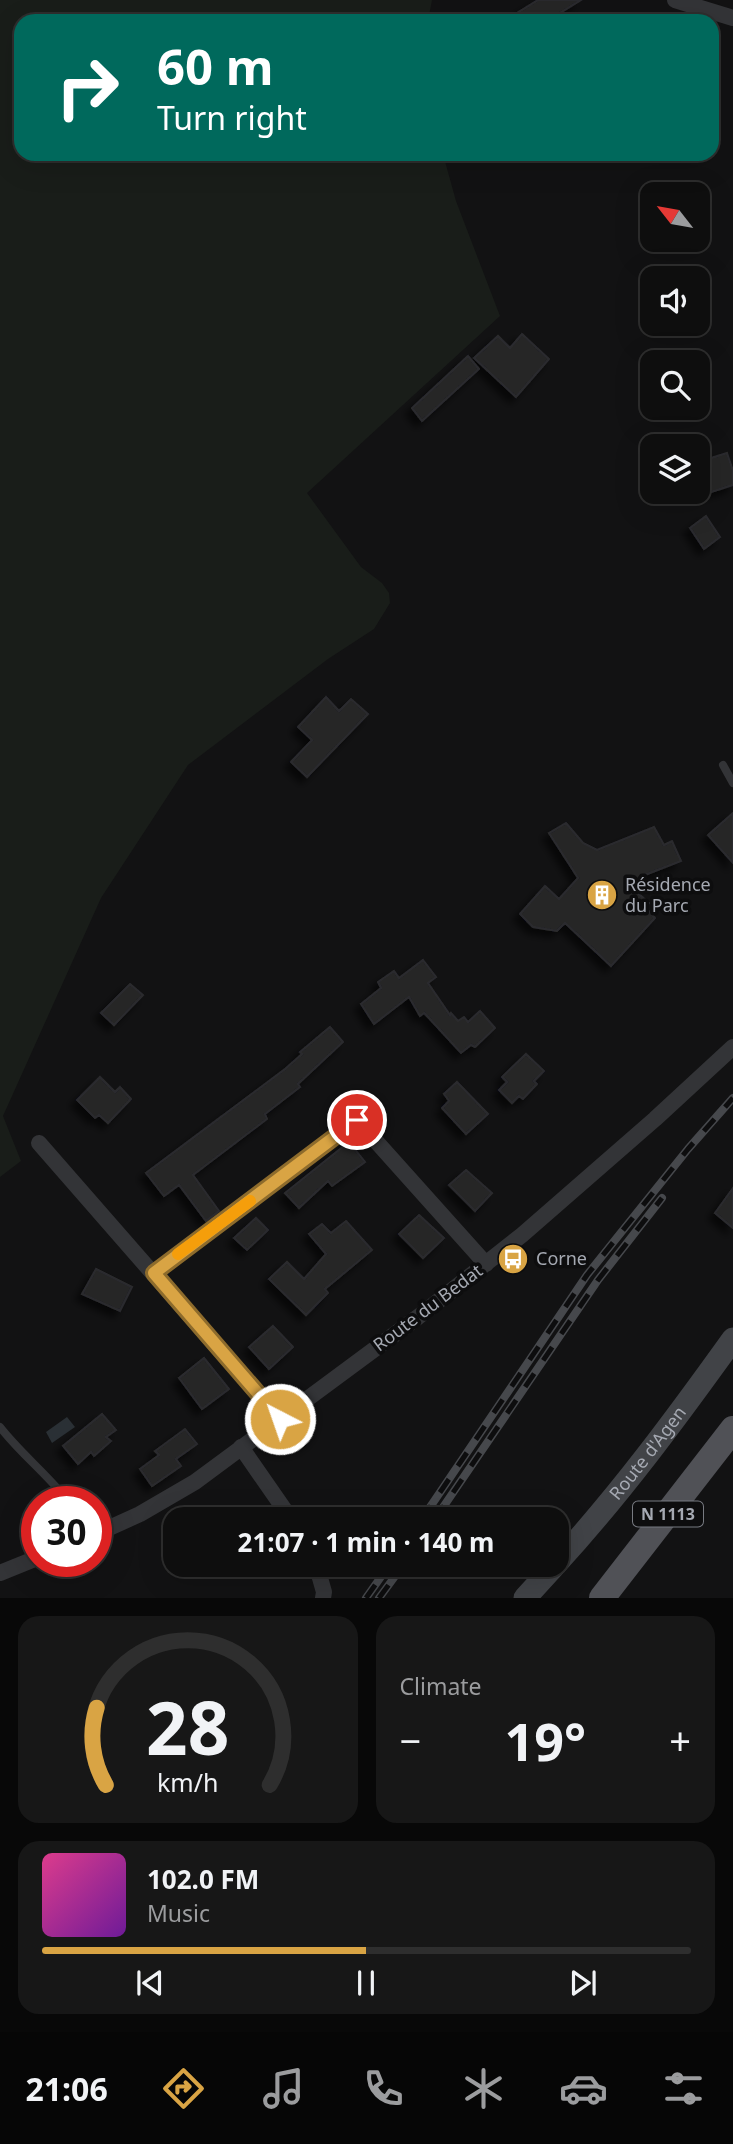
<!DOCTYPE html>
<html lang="en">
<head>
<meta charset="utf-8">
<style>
  body { margin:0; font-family:"Noto Sans",sans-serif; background:#171717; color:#f1f3f6; height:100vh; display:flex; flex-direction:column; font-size:26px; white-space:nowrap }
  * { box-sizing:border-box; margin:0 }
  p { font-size:23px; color:#9b9c9e }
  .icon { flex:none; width:38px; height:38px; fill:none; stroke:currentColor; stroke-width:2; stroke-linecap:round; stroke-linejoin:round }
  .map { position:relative; height:1598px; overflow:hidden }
  .side { display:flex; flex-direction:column; gap:18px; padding:18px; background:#080808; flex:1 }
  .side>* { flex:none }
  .top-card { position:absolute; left:14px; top:14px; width:705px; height:147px; border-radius:21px; box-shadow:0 7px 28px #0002,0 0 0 2px #2e2e2e; background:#00695c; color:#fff; overflow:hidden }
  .needle { width:46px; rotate:301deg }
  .fabs { position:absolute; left:640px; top:182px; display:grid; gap:14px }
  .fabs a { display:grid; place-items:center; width:70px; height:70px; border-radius:14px; background:#0e0e0e; box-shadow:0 7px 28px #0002,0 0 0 2px #2e2e2e; font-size:35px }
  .speed { position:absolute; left:21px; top:1486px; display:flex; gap:14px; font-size:35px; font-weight:700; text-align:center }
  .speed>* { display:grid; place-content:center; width:91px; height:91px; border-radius:50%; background:#0e0e0e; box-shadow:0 7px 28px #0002,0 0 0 2px #2e2e2e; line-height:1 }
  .speed .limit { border:10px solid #d22; background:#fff; color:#111 }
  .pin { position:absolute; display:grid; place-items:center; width:60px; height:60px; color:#fff; margin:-30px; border:4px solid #fff; border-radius:50%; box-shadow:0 2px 7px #0007 }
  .me { position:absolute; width:77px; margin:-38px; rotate:319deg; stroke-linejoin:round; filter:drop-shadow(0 0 5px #0008) }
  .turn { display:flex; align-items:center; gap:24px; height:147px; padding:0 28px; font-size:32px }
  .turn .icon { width:91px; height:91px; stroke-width:2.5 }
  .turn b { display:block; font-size:49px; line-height:60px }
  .big { font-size:52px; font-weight:700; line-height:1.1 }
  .side .tile { flex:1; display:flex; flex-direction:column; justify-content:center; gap:10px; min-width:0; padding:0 24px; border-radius:21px; background:#171717 }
  .side .dial { align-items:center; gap:0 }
  .dial svg { height:182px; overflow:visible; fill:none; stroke:#2e2e2e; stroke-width:7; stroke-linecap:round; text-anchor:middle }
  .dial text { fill:#f1f3f6; stroke:none }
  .song { display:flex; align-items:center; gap:21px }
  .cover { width:84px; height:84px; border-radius:10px; background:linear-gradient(135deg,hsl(330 70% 55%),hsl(280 70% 35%)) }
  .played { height:7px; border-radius:4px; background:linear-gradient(90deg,#d9a444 50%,#2e2e2e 50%) }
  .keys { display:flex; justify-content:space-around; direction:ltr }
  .heat { display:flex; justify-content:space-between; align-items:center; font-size:38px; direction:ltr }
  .side .tiles { flex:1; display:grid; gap:18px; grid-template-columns:1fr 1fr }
  .tile:last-child { grid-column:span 2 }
  .trip { position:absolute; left:163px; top:1507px; width:406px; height:70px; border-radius:21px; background:#0e0e0e; box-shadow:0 7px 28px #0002,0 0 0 2px #2e2e2e; font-weight:700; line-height:70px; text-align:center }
  .tabs { display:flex; height:112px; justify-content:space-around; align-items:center; background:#060606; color:#9b9c9e }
  .tabs .icon { width:49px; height:49px }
  .tabs .active { color:#d9a444 }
  .tabs b { font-size:32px; color:#f1f3f6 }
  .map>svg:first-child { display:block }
  .green { fill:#191d19 }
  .water { fill:#2a3035 }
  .building { fill:#252527; stroke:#2c2c2f; stroke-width:2; filter:url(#shadow) }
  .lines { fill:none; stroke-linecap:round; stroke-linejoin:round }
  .lane { stroke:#333437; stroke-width:8 }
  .street { stroke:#333437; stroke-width:16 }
  .secondary { stroke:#414347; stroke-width:23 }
  .primary { stroke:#505156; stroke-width:26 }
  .rail-casing { stroke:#46484c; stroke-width:8 }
  .rail { stroke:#0d0d0e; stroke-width:5; stroke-dasharray:16; stroke-linecap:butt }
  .route-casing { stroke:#8d6b2c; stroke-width:18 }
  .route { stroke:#d9a444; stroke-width:12 }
  .slow { stroke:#f59e0b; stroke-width:12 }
  .labels { text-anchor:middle; stroke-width:7; stroke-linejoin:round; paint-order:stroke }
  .shield { fill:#0d0d0e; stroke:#777a81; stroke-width:2 }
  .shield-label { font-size:16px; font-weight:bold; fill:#a5a9b2 }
  .poi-label { font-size:18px; fill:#a5a9b2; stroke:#0d0d0e; text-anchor:start }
  .street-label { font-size:18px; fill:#a5a9b2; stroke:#0d0d0e }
</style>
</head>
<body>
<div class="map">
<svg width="733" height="1598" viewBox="0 0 733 1598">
  <defs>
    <filter id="shadow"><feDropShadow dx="-6" dy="6" stdDeviation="3.5" flood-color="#0009"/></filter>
  </defs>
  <rect width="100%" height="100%" fill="#121213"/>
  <!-- green -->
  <path class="green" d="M0,0h432l-4,21h-407v133h422l13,47 44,115 -193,177 54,74 21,16 7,10 1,10 -16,26 -46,30 -140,106 -87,133 -98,218 18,45 -21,16z"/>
  <!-- water -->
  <path class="water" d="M67,1417l8,10 -23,16 -6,-11z"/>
  <!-- building -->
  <path class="building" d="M538,0h43l-34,21h-43z
    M522,334l27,25 -33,38 -42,-39 24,-22 12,12z
    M468,356l11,13 -57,52 -10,-13z
    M727,453l6,18v14l-31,10 -4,-11v-22z
    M706,516l14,21 -16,12 -14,-21z
    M326,697l13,14 12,-12 17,15 -61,63 -16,-15 21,-22 -14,-13z
    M733,813v50l-25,-28z
    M566,823l17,20 14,7 57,-23 10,18 8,-4 9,20 -36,14 1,6 -15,6 18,16 -3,5 9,10 -44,48 -46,-43 -8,8 -24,-4 -13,-13 25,-28 14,13 19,-21 -29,-45z
    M423,960l13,17 -8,6 22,32 1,-2 7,8 6,-4 4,5 12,-11 15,17 -20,19 -4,-2 -10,8 -34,-37 -3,-3 -4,3 -11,-19 -35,27 -13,-20 20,-16 -3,-6 16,-11 5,7z
    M130,984l13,11 -29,30 -13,-12z
    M330,1027l13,15 -45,42 2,3 -35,27 2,5 -74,56 26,36 -13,10 -27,-36 -15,11 -18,-23 139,-104 17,-15 -2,-2z
    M526,1054l18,17 -10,10 3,3 -14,15 -4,-3 -7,7 -13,-13 8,-8 -5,-5z
    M100,1077l15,15 5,-5 11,12 -23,24 -9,-8 -4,3 -18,-18z
    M457,1082l31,32 -22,20 -24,-26 7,-7 -5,-7z
    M349,1142l16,20 -33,24 -4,-5 -29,27 -14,-15z
    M466,1170l26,23 -17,18 -26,-26z
    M733,1188v40l-18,-15z
    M419,1215l25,23 -21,20 -24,-24z
    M256,1218l12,12 -21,20 -13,-12z
    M346,1221l26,29 -47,39 3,4 -22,22 -37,-36 18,-17 17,17 22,-25 -17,-20 13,-10 9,9z
    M96,1269l36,18 -12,24 -38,-17z
    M273,1326l20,21 -24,22 -20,-22z
    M204,1358l25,31 -27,20 -23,-31z
    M102,1414l14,16 -10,7 5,4 -17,15 -3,-4 -13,12 -15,-18z
    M185,1429l12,15 -21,15 5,7 -29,20 -12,-17 19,-14 -4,-4z"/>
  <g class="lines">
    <!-- lane -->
    <path class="lane" d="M723,765l10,18
      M0,1427c21,27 48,48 69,75"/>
    <!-- street -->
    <path class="street" d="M675,0l58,18
      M39,1143l241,276
      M154,1273l203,-153 129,144
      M241,1447l50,72
      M96,1534l44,-20 55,-32 223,-165 104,-82 133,-116 78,-72
      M316,1564l8,28 -1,6
      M0,1573l37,-15"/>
    <!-- secondary -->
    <g class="secondary">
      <path id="s1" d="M556,1564c65,-71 121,-147 177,-225"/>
      <path d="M525,1598l31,-34"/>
    </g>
    <!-- primary -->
    <path class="primary" d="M602,1598l131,-169"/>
    <!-- rail casing -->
    <g class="rail-casing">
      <path id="rail" d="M422,1519l165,-244 101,-126 45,-51
        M435,1519l163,-239 64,-82
        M366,1598l24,-34
        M379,1598l25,-34"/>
    </g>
    <!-- rail -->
    <use href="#rail" class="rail"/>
  </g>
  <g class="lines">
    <!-- route casing -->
    <g class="route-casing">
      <path id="route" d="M280,1419l-126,-146 203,-153"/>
    </g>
    <!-- route -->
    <use href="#route" class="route"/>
    <!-- slow -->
    <path class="slow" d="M178,1254l72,-53"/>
  </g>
  <!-- icons -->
  <defs>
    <g id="building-disc" transform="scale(1.575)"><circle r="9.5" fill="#d9a444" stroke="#0d0d0e"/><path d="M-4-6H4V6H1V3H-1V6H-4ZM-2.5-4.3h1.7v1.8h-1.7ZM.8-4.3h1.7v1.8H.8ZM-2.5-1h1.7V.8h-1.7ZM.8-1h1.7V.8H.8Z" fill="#fff"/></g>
    <g id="bus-disc" transform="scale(1.575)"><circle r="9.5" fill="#d9a444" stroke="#0d0d0e"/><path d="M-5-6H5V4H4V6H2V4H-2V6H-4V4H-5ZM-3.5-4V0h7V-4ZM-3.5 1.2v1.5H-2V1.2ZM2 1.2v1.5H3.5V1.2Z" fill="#fff"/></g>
  </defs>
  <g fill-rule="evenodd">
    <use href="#building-disc" x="602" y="895"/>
    <use href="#bus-disc" x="513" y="1259"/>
  </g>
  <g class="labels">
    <!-- shield labels -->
    <rect class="shield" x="633" y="1501.5" width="70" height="25" rx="5"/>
    <g class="shield-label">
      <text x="668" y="1520">N 1113</text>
    </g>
    <!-- poi labels -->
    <g class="poi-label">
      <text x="625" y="891">Résidence<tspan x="625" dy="21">du Parc</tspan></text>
      <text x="536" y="1265">Corne</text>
    </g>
    <!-- street labels -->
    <g class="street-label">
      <text transform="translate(428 1308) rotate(-37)" y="6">Route du Bedat</text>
      <text dy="6" stroke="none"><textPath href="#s1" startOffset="144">Route d'Agen</textPath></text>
    </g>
  </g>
</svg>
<div class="fabs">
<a><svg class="needle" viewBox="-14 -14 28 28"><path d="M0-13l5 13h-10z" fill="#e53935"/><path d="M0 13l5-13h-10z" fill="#9b9c9e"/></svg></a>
<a><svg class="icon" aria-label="sound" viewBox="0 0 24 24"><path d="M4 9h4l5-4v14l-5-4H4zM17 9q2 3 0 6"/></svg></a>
<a><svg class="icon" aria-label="search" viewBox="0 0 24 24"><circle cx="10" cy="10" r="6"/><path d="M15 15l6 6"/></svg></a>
<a><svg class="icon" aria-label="layers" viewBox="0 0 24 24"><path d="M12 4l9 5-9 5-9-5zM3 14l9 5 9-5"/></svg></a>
</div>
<div class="speed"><div class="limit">30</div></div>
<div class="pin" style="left:357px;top:1120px;background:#d93025"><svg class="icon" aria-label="arrive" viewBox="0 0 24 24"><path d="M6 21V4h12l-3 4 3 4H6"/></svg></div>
<svg class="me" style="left:280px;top:1419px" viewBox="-20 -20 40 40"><circle r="17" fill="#d9a444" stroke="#fff" stroke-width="3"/><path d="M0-11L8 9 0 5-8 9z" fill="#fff"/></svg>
<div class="trip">21:07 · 1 min · 140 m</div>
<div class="top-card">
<div class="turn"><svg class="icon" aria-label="right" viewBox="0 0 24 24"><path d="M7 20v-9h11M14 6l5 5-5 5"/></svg><div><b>60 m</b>Turn right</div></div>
</div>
</div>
<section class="side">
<div class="tiles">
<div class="tile dial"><svg viewBox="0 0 100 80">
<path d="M14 69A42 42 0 1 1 86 69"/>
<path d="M14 69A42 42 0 0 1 10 35" stroke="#d9a444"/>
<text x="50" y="56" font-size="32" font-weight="700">28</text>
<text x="50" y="72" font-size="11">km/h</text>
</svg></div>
<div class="tile"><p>Climate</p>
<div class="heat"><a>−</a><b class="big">19°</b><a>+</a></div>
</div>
<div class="tile">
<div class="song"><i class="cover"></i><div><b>102.0 FM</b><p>Music</p></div></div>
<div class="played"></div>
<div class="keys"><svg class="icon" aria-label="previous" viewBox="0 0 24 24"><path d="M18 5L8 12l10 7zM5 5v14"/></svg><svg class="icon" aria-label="pause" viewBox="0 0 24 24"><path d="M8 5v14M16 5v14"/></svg><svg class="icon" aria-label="next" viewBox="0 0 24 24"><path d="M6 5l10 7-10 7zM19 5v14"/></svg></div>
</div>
</div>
</section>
<nav class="tabs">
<b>21:06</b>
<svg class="icon active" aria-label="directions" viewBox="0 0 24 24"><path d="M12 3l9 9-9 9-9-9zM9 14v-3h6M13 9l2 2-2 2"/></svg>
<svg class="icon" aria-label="music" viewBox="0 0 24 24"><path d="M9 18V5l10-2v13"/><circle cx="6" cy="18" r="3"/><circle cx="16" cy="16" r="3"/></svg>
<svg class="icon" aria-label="phone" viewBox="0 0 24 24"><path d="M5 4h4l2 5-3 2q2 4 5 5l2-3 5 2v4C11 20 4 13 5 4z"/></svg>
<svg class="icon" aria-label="climate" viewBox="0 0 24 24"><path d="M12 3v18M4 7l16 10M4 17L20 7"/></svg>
<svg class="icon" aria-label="car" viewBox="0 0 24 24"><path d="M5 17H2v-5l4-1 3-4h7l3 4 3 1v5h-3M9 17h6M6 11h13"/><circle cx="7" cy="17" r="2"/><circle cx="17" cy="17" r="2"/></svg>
<svg class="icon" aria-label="filters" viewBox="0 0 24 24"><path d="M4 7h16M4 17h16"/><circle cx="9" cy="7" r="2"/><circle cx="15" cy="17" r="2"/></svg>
</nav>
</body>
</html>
